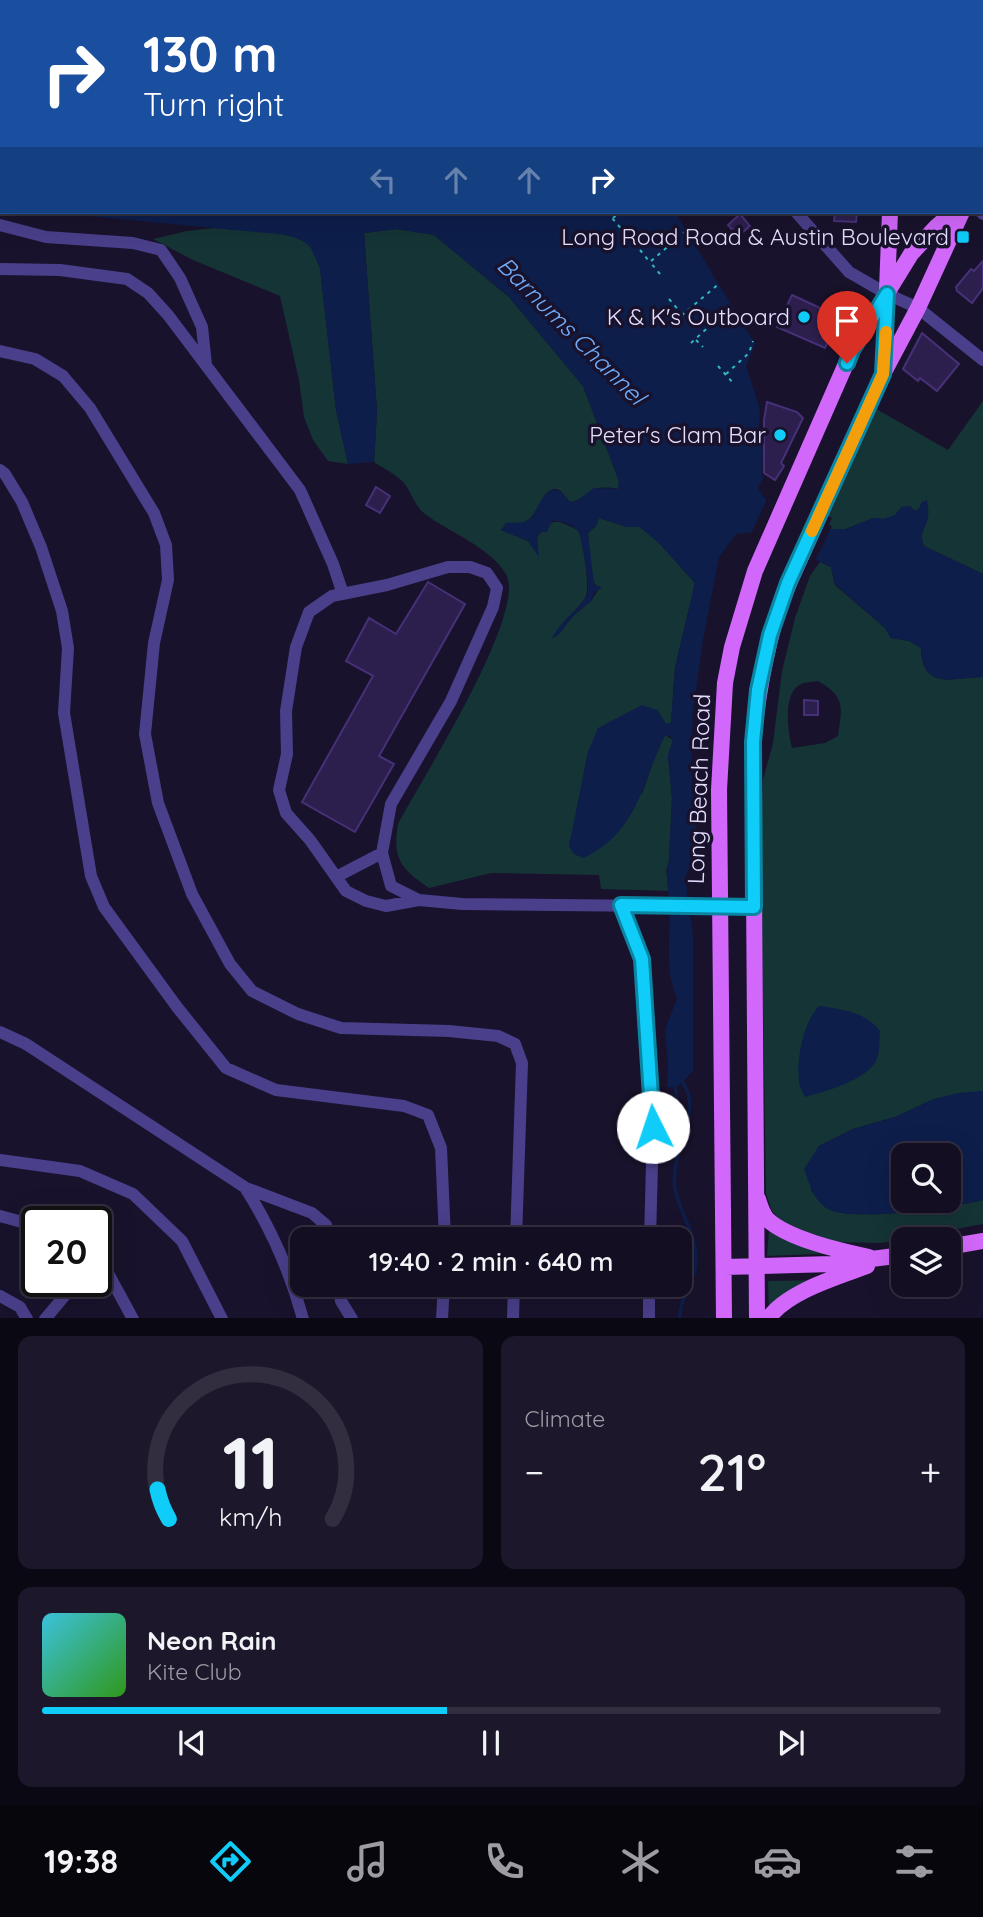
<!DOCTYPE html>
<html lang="en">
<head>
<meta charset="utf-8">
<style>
  body { margin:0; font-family:Quicksand,sans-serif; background:#1c172a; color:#f1f3f6; height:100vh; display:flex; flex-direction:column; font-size:26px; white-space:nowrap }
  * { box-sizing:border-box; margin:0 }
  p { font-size:23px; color:#9d9ca5 }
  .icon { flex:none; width:38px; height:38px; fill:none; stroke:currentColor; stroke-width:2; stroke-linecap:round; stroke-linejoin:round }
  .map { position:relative; height:1318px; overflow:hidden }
  .drawer { display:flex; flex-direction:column; gap:18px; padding:18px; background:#0a0812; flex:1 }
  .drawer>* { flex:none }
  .banner { position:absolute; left:0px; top:0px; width:984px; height:214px; box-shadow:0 7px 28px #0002,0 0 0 2px #322e3f; background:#1a4fa0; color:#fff; overflow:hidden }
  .fabs { position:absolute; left:891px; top:1143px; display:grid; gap:14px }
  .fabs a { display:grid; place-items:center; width:70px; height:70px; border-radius:14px; background:#130e21; box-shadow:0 7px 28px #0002,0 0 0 2px #322e3f; font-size:35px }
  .speed { position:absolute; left:21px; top:1206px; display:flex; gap:14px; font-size:35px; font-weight:700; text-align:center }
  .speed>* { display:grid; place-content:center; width:91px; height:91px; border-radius:50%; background:#130e21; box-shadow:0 7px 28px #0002,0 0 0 2px #322e3f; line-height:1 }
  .speed .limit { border:4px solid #111; border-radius:10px; background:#fff; color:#111 }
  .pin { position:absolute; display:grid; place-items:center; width:60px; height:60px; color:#fff; margin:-72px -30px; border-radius:50% 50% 50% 0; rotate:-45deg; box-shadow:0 0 7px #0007 }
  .pin .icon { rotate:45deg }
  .me { position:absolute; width:77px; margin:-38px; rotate:356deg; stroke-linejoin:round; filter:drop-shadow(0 0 5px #0008) }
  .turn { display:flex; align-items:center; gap:24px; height:147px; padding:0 28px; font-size:32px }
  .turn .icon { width:91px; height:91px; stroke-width:2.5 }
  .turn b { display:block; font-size:49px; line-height:60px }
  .lanes { display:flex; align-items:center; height:66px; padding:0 28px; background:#0003; justify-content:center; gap:35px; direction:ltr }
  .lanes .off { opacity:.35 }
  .big { font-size:52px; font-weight:600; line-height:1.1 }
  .drawer .tile { flex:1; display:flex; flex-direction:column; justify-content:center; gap:10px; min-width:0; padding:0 24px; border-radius:14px; background:#1c172a }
  .drawer .dial { align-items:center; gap:0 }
  .dial svg { height:182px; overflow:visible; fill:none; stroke:#322e3f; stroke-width:7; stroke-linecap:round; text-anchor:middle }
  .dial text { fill:#f1f3f6; stroke:none }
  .song { display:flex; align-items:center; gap:21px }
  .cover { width:84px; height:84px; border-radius:10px; background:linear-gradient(135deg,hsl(190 70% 55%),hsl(110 70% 35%)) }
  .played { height:7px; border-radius:4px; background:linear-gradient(90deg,#0fccf9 45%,#322e3f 45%) }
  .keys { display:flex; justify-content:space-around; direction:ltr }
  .heat { display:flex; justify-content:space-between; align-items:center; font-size:38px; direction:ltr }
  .drawer .tiles { flex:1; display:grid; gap:18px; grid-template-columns:1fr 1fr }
  .tile:last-child { grid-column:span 2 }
  .trip { position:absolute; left:290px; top:1227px; width:402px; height:70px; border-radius:14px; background:#130e21; box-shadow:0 7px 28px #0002,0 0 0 2px #322e3f; font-weight:600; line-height:70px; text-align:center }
  .tabs { display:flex; height:112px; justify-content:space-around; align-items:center; background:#08060d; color:#9d9ca5 }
  .tabs .icon { width:49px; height:49px }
  .tabs .current { color:#0fccf9 }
  .tabs b { font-size:32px; color:#f1f3f6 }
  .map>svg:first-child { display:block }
  .green { fill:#153436; fill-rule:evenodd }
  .water { fill:#0d1e4b; fill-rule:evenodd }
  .pier { fill:#19122c }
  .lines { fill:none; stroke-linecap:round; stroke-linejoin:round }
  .stream { stroke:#0d1e4b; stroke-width:3.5 }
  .building { fill:#2d1f4d; stroke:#463178; stroke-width:2 }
  .path { stroke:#34b8bd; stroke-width:2; stroke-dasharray:3.5 5; stroke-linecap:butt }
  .minor { stroke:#493f8a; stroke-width:12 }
  .major { stroke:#d268fb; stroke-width:16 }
  .route-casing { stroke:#0a85a2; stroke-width:18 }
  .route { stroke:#0fccf9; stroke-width:12 }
  .slow { stroke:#f59e0b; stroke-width:12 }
  .poi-dot { fill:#0fccf9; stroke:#19122c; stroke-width:2.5 }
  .labels { text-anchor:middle; stroke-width:7; stroke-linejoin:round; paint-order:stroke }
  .poi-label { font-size:23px; fill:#e5dffe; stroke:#19122c; text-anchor:end }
  .street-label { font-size:23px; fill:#e5dffe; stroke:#19122c }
  .water-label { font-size:24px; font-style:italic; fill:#6fadfc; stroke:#19122c }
</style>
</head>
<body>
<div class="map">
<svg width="983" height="1319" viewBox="0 0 983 1319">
  <rect width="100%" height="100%" fill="#19122c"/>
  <!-- green -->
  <path class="green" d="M214,228c25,3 68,1 89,13 10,5 14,17 17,27l16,142 12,54 -20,-3 -15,-21 -9,-23 -5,-37 -19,-84 -87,-36 -40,-21 34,-8z
    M397,229l37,6 75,62 74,89 36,95 -1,8c-30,-6 -25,8 -47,13 -5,-3 -7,-9 -12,-12 -15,-7 -21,24 -31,30 -8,5 -15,3 -27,10l27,11 10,14 -1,-18c18,-21 18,-17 41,-7 5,11 13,58 7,68 -8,13 -23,21 -26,36l13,-17 19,-16 9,-14 -5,-2c-5,-16 -7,-35 -7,-52l8,-7 3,-8 28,9h13l19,16 36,40 -20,85 -4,55 -5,1 -9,-14 -69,42 -8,43 62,-1 13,-38 10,-21 8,5 -5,16 4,41 -3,64 -3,10 4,20 -69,-2 -2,-14 -108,-2 -62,15c-28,-19 -37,-29 -31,-64 22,-42 130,-211 108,-250 -15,-26 -57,-42 -81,-60 -10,-7 -13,-21 -21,-31 -7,-8 -21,-15 -30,-21l3,-51 -13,-178z
    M983,401v173l-59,-28c-4,-9 -4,-15 2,-23l-4,-21 -3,7 -5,2 -31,8 -10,-1 -27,11h-19l5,-11 -9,-4 48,-108 77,44z
    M820,562l11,5 4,18 50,43 6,10 18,3 12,7c1,44 34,29 62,29v415l-49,7 -39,18 -42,12 -34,17 -8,44c4,5 9,13 14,17 22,17 129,0 158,-7v24l-102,19 -47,-1 -49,-18 -13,-13 -6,-18 -4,-251 -3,-54 4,-108 10,-37 9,-72 13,-53 15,-42zM818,681c28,16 24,26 20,55l-13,7 -33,5c-4,-16 -10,-55 9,-64 5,-2 12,-2 17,-3z
    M769,1231l70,22 -72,3z
    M825,1280l-56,28 -1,-27z"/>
  <!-- water -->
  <path class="water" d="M0,0h512l2,2h-512v203z
    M44,212h631l80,132 -9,22 14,43 -2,35h5l-1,31 2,2 -6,11 8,12 61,29h19l27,-11 11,1 11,-4 6,-8 9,-1 5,5 4,-2 3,-7 5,-2c1,6 2,12 1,18 -3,12 -9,15 -4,28l59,28v103c-29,0 -60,15 -62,-29l-12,-7 -18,-3 -6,-10 -50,-44 -4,-17 -76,-35 -19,2 -17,23 -16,83 -10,71 -2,53 5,64 -4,35 -7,14 8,59v135l-13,14 -13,3 1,-24 -3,-34 12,-32c-14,-31 -5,-66 -8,-99 -1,-13 -4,-25 0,-38l3,-64 -4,-41 5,-16 -3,-4 -5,-1c-23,48 -28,99 -82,123l-9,-4 -5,-8 19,-94 10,-24 44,-23 15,5 9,14 5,-1 4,-55 20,-85 -36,-40 -19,-16h-13l-28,-9 -3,8 -8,7 6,52 8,2 -8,6 -3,8 -19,16 -13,17 -7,5c6,-16 30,-32 35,-44 4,-12 -5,-47 -7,-61 -5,-9 -19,-14 -28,-13l-5,11h-6l-4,5 2,20 -11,-16 -27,-11 5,-7c8,-1 16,1 23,-3 9,-7 15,-37 30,-29 5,2 7,8 12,11l6,-1 17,-13 24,1 1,-8 -36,-95 -74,-89 -75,-62 -37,-6 -33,4 13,178 -3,51 -26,2 -12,-54 -16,-142 -10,-22 -7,-5 -15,-6z
    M819,1006c22,3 47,6 61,25 -1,8 0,20 -3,28 -9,21 -51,32 -72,38 -2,-5 -6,-11 -6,-16 -3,-22 5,-60 20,-75z
    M981,1091l2,1v108c-29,7 -136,24 -158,7 -12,-9 -16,-24 -21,-38l15,-23 34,-17 42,-12 39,-18 24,-6zM948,1155v45h-45v-45z"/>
  <!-- pier -->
  <path class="pier" d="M768,497l64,29 -18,37 -59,-28 -5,1z"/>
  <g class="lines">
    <!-- stream -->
    <path class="stream" d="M675,1086l6,51
      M680,1319c-1,-21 15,-37 16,-57 1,-28 -16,-48 -21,-73 -5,-29 19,-69 14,-92 -1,-5 -4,-10 -6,-15"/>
  </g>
  <!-- building -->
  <path class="building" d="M835,212h22l-1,10 -22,-1z
    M740,214l10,12 -12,10 -10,-11z
    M983,261v27l-11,15 -15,-12 -1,-4 15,-18 3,2z
    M792,295l37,17 -5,10 11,5 -10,21 -48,-21z
    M922,333l37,31 -22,27 -17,-13 -2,3 -15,-12z
    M767,402l30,10 6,6 -22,45 3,3 -9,14 -11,-7v-53z
    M376,487l14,9 -10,17 -14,-8z
    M428,582l37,22 -86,152 15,8 -39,68 -53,-30 71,-126 -27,-15 23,-43 27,16z
    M804,700l14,1v14h-14z"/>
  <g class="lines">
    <!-- path -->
    <path class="path" d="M607,212l16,19
      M613,218l7,-6
      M640,250l9,11
      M660,274l-10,-12 37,-32
      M669,299l13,15
      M675,321l45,-38
      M696,340l7,7
      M691,343l38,-35 15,16
      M718,366l16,18
      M726,374l23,-21 4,-12"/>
    <!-- minor -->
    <path class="minor" d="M610,0l1,2
      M758,2v-2
      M982,74h1
      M982,127l1,-2
      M796,212l53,60 38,22 31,14 65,52
      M981,212l2,2
      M0,225l46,12 87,6 28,7 19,28 22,49 4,38
      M0,269l60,1 67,9 21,14 20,22 132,175 33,74 10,30
      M0,351l35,8 28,17 27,32 64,105 12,32 2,35 -14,63 -9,91 13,69 34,91 38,70 22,27 46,23 43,14 108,3 49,5 17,8 7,19 -6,176
      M0,470l5,4 17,28 19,45 21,64 6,37 -4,65 27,163 13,31 73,100 49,61 50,22 128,16 24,9 13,33 4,91
      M336,877l46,-24
      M419,900l-33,6 -20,-5 -20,-10 -36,-51 -24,-27 -7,-23 8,-36 -1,-43 10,-64 13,-35 23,-16 55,-11 61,-18h22l17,6 10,15 -4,19 -42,94 -60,103 -9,49 9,33 28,14 43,4 292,3
      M621,905l21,54 11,168 -3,112
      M0,1032l26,12 220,144 66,25 14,12 5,14
      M0,1160l80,11 53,23 49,47 40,78
      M246,1189c26,41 44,82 57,130
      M0,1216l37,10
      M96,1260l7,4 30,55
      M338,1284l3,17 11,18
      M0,1296l20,11 7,12
      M45,1319l32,-38
      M442,1319l2,-35
      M513,1319l1,-35
      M649,1319v-35"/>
    <!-- major -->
    <path class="major" d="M899,2v-2
      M982,182l1,-2
      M884,368l6,-156
      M758,1199c2,7 4,14 9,20 20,20 75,32 102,38
      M948,1247l35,-6
      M724,1267l108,-3 71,-9
      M724,1319l-5,-529 6,-107 7,-36 23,-76 97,-221 59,-96 25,-27 17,-15
      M757,1319l-4,-577c5,-50 13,-96 29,-143l101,-225 35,-66 44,-96
      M768,1319c18,-27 69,-42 99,-53"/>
  </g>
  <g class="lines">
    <!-- route casing -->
    <g class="route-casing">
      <path id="route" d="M653,1127l-11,-168 -21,-54 133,2 -1,-165 5,-52 12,-55 18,-52 95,-209 4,-80 -35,56 -5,13"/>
    </g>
    <!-- route -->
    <use href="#route" class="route"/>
    <!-- slow -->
    <path class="slow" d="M812,531l71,-157 3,-42"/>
  </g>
  <!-- markers -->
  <g class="poi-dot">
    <rect x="956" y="230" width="14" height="14" rx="3.5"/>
    <circle cx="804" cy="317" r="7"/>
    <circle cx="780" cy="435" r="7"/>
  </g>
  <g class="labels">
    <!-- poi labels -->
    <g class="poi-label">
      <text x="949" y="245">Long Road Road &amp; Austin Boulevard</text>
      <text x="790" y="325">K &amp; K's Outboard</text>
      <text x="766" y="443">Peter's Clam Bar</text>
    </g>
    <!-- street labels -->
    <g class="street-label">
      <text transform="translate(699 789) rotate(-88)" y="8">Long Beach Road</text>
    </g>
    <!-- water labels -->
    <g class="water-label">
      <text transform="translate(571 331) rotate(45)" y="8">Barnums Channel</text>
    </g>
  </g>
</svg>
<div class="fabs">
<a><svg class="icon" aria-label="search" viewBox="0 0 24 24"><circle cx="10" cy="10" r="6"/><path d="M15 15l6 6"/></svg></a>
<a><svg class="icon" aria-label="layers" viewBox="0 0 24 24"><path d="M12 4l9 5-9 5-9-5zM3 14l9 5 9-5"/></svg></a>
</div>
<div class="speed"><div class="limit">20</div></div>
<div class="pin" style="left:847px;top:363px;background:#d93025"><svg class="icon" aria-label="arrive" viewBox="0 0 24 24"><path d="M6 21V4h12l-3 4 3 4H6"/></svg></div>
<svg class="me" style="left:653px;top:1127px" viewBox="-20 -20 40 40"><circle r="19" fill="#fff"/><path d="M0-13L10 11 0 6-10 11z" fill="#0fccf9"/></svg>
<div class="trip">19:40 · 2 min · 640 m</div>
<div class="banner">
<div class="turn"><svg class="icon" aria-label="right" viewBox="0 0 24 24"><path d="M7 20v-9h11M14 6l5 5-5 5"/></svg><div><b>130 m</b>Turn right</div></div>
<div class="lanes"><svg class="icon off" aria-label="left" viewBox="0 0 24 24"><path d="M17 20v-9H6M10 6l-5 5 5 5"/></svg><svg class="icon off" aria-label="ahead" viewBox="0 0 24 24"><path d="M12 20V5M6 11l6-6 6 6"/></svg><svg class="icon off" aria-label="ahead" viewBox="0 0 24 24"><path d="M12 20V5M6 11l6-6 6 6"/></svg><svg class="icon" aria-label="right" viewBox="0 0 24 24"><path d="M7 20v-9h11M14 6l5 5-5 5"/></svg></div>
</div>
</div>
<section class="drawer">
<div class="tiles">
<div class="tile dial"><svg viewBox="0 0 100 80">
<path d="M14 69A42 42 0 1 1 86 69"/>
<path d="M14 69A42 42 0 0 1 9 56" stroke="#0fccf9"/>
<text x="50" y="56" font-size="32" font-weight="700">11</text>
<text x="50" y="72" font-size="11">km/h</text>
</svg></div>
<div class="tile"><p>Climate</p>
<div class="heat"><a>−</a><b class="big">21°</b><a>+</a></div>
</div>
<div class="tile">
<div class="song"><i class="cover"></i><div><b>Neon Rain</b><p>Kite Club</p></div></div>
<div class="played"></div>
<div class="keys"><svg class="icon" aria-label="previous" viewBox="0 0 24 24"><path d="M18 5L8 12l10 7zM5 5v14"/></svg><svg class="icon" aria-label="pause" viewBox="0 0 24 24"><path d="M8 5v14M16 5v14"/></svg><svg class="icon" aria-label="next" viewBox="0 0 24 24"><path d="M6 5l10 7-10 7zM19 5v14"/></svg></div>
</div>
</div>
</section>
<nav class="tabs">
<b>19:38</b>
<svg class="icon current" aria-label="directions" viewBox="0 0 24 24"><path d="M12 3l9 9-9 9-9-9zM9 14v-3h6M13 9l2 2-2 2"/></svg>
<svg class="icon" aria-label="music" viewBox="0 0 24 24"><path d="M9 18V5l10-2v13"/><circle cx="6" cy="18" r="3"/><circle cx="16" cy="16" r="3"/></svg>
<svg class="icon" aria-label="phone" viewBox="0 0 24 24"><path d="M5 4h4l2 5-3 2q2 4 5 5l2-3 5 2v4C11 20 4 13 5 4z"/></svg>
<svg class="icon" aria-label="climate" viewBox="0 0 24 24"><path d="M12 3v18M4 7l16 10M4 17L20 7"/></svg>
<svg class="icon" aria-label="car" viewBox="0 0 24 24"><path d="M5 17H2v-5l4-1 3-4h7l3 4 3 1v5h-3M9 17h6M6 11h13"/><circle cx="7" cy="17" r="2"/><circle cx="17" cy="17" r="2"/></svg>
<svg class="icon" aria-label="filters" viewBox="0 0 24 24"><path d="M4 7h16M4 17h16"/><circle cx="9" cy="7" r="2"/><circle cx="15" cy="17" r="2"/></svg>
</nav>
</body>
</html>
